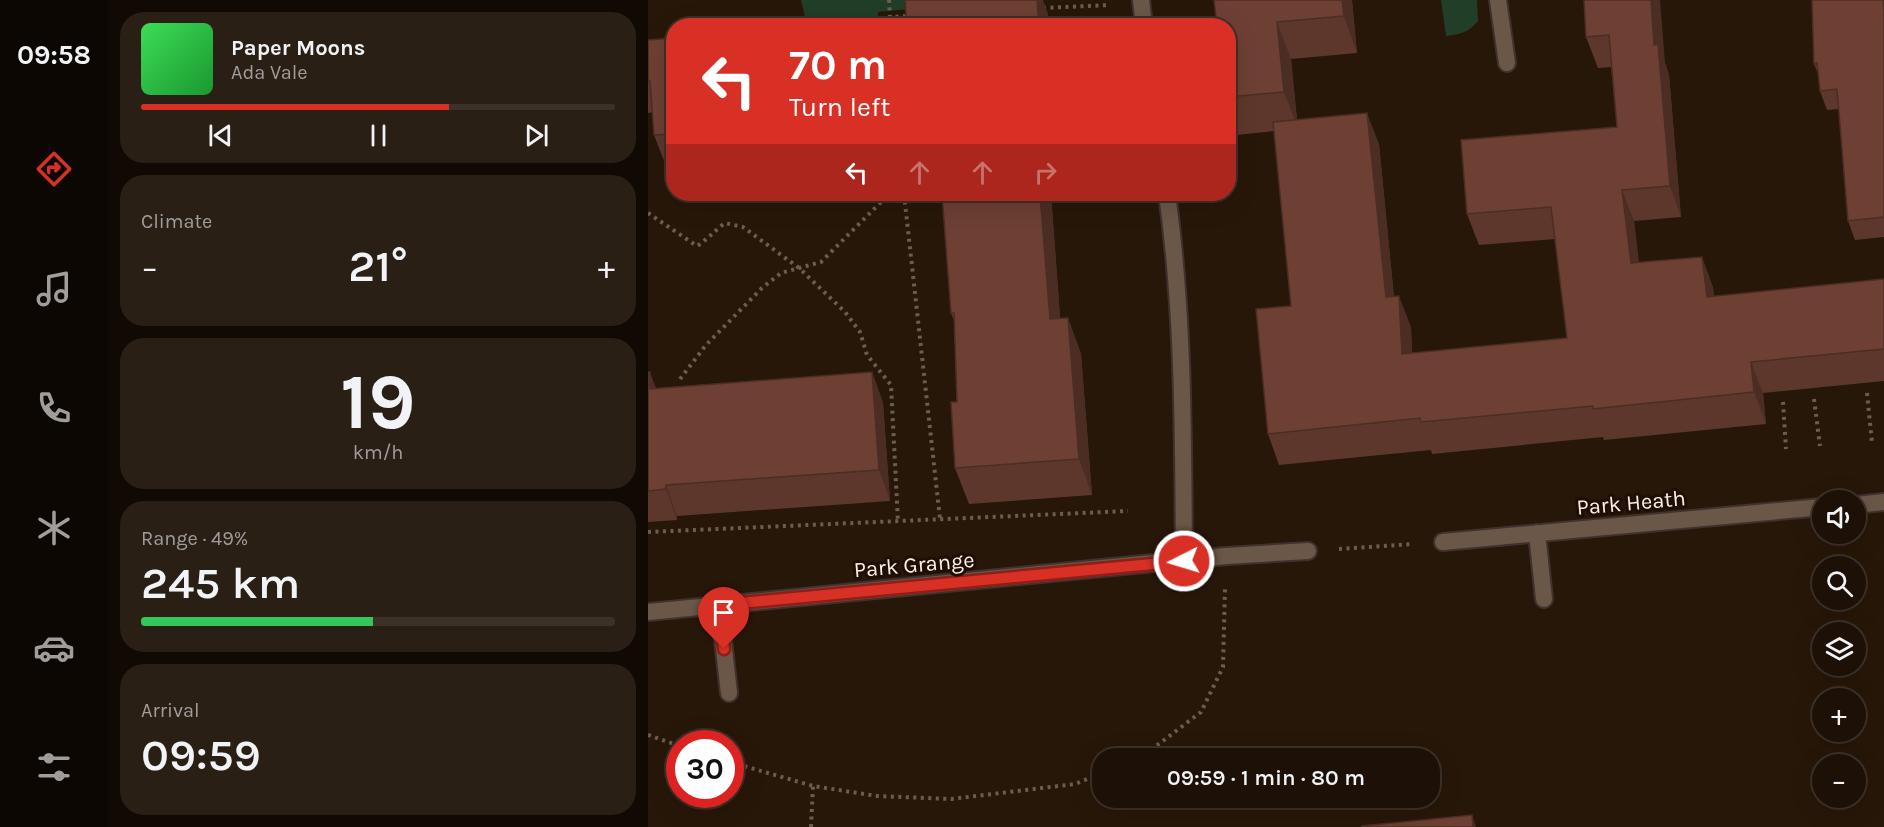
<!DOCTYPE html>
<html lang="en">
<head>
<meta charset="utf-8">
<style>
  body { margin:0; font-family:Karla,sans-serif; background:#2a1f15; color:#f1f3f6; height:100vh; display:flex; flex-direction:column; font-size:22px; white-space:nowrap }
  * { box-sizing:border-box; margin:0 }
  p { font-size:20px; color:#a09d9b }
  .icon { flex:none; width:33px; height:33px; fill:none; stroke:currentColor; stroke-width:2; stroke-linecap:round; stroke-linejoin:round }
  .map { position:relative; flex:1; overflow:hidden }
  .drawer { display:flex; flex-direction:column; gap:12px; padding:12px; background:#100904; width:540px }
  .drawer>* { flex:none }
  .guide { position:absolute; left:18px; top:18px; width:570px; height:183px; border-radius:24px; box-shadow:0 6px 24px #0002,0 0 0 2px #3b3128; background:#d93025; color:#fff; overflow:hidden }
  .fabs { position:absolute; left:1164px; top:490px; display:grid; gap:12px }
  .fabs a { display:grid; place-items:center; width:54px; height:54px; border-radius:50%; background:#1d1107; box-shadow:0 6px 24px #0002,0 0 0 2px #3b3128; font-size:30px }
  .speed { position:absolute; left:18px; top:730px; display:flex; gap:12px; font-size:30px; font-weight:700; text-align:center }
  .speed>* { display:grid; place-content:center; width:78px; height:78px; border-radius:50%; background:#1d1107; box-shadow:0 6px 24px #0002,0 0 0 2px #3b3128; line-height:1 }
  .speed .limit { border:9px solid #d22; background:#fff; color:#111 }
  .pin { position:absolute; display:grid; place-items:center; width:51px; height:51px; color:#fff; margin:-62px -26px; border-radius:50% 50% 50% 0; rotate:-45deg; box-shadow:0 0 6px #0007 }
  .pin .icon { rotate:45deg }
  .me { position:absolute; width:66px; margin:-33px; rotate:265deg; stroke-linejoin:round; filter:drop-shadow(0 0 4px #0008) }
  .turn { display:flex; align-items:center; gap:21px; height:126px; padding:0 24px; font-size:27px }
  .turn .icon { width:78px; height:78px; stroke-width:2.5 }
  .turn b { display:block; font-size:42px; line-height:51px }
  .lanes { display:flex; align-items:center; height:57px; padding:0 24px; background:#0003; justify-content:center; gap:30px; direction:ltr }
  .lanes .off { opacity:.35 }
  .big { font-size:45px; font-weight:600; line-height:1.1 }
  .drawer .widget { flex:1; display:flex; flex-direction:column; justify-content:center; gap:9px; min-width:0; padding:0 21px; border-radius:24px; background:#2a1f15 }
  .drawer .dial { align-items:center; gap:0 }
  .dial b { font-size:78px; line-height:1 }
  .song { display:flex; align-items:center; gap:18px }
  .cover { width:72px; height:72px; border-radius:9px; background:linear-gradient(135deg,hsl(130 70% 55%),hsl(130 70% 35%)) }
  .played { height:6px; border-radius:3px; background:linear-gradient(90deg,#d93025 65%,#3b3128 65%) }
  .keys { display:flex; justify-content:space-around; direction:ltr }
  .heat { display:flex; justify-content:space-between; align-items:center; font-size:33px; direction:ltr }
  .charge { height:9px; border-radius:4px; background:linear-gradient(90deg,#34c759 49%,#3b3128 0) }
  .trip { position:absolute; left:444px; top:748px; width:348px; height:60px; border-radius:24px; background:#1d1107; box-shadow:0 6px 24px #0002,0 0 0 2px #3b3128; font-weight:600; line-height:60px; text-align:center }
  main { display:flex; flex:1; min-height:0 }
  .tabs { display:flex; flex-direction:column; width:108px; justify-content:space-around; align-items:center; background:#0c0703; color:#a09d9b }
  .tabs .icon { width:42px; height:42px }
  .tabs .selected { color:#d93025 }
  .tabs b { font-size:27px; color:#f1f3f6 }
  .map>svg:first-child { display:block }
  .green { fill:#213e28 }
  .lines { fill:none; stroke-linecap:round; stroke-linejoin:round }
  .minor-casing { stroke:#3f322e; stroke-width:20 }
  .path { stroke:#6c5d51; stroke-width:4; stroke-dasharray:3 4.5; stroke-linecap:butt }
  .minor { stroke:#6b5748; stroke-width:16 }
  .wall { fill:#5e372c }
  .shaded-wall { fill:#4c2d24 }
  .building { fill:#6d4033; stroke:#4c2d24; stroke-width:1.5 }
  .route-casing { stroke:#8d1f18; stroke-width:15 }
  .route { stroke:#d93025; stroke-width:10 }
  .labels { text-anchor:middle; stroke-width:6; stroke-linejoin:round; paint-order:stroke }
  .street-label { font-size:22px; fill:#fbefe6; stroke:#1e0e03 }
</style>
</head>
<body>
<main>
<nav class="tabs">
<b>09:58</b>
<svg class="icon selected" aria-label="directions" viewBox="0 0 24 24"><path d="M12 3l9 9-9 9-9-9zM9 14v-3h6M13 9l2 2-2 2"/></svg>
<svg class="icon" aria-label="music" viewBox="0 0 24 24"><path d="M9 18V5l10-2v13"/><circle cx="6" cy="18" r="3"/><circle cx="16" cy="16" r="3"/></svg>
<svg class="icon" aria-label="phone" viewBox="0 0 24 24"><path d="M5 4h4l2 5-3 2q2 4 5 5l2-3 5 2v4C11 20 4 13 5 4z"/></svg>
<svg class="icon" aria-label="climate" viewBox="0 0 24 24"><path d="M12 3v18M4 7l16 10M4 17L20 7"/></svg>
<svg class="icon" aria-label="car" viewBox="0 0 24 24"><path d="M5 17H2v-5l4-1 3-4h7l3 4 3 1v5h-3M9 17h6M6 11h13"/><circle cx="7" cy="17" r="2"/><circle cx="17" cy="17" r="2"/></svg>
<svg class="icon" aria-label="filters" viewBox="0 0 24 24"><path d="M4 7h16M4 17h16"/><circle cx="9" cy="7" r="2"/><circle cx="15" cy="17" r="2"/></svg>
</nav>
<section class="drawer">
<div class="widget">
<div class="song"><i class="cover"></i><div><b>Paper Moons</b><p>Ada Vale</p></div></div>
<div class="played"></div>
<div class="keys"><svg class="icon" aria-label="previous" viewBox="0 0 24 24"><path d="M18 5L8 12l10 7zM5 5v14"/></svg><svg class="icon" aria-label="pause" viewBox="0 0 24 24"><path d="M8 5v14M16 5v14"/></svg><svg class="icon" aria-label="next" viewBox="0 0 24 24"><path d="M6 5l10 7-10 7zM19 5v14"/></svg></div>
</div>
<div class="widget"><p>Climate</p>
<div class="heat"><a>−</a><b class="big">21°</b><a>+</a></div>
</div>
<div class="widget dial"><b>19</b><p>km/h</p></div>
<div class="widget"><p>Range · 49%</p><b class="big">245 km</b><div class="charge"></div></div>
<div class="widget"><p>Arrival</p><b class="big">09:59</b></div>
</section>
<div class="map">
<svg width="1236" height="827" viewBox="0 0 1236 827">
  <rect width="100%" height="100%" fill="#271709"/>
  <!-- green -->
  <path class="green" d="M153,0h201l-124,12v6l-71,7z
    M793,0h36l1,21c-10,12 -18,13 -32,15z"/>
  <g class="lines">
    <!-- minor casing -->
    <g class="minor-casing">
      <path id="minor" d="M493,0l3,26
        M850,0l9,63
        M519,194c17,121 16,245 17,367
        M1208,505l28,-3
        M889,533l7,66
        M795,542l379,-35
        M71,605l10,88
        M0,612l578,-56 82,-5"/>
    </g>
    <!-- path -->
    <path class="path" d="M241,0l1,17 20,-1
      M395,8l67,-3
      M229,26l9,-1 4,-8
      M256,194l36,325
      M0,213l49,33c11,-7 18,-16 28,-23l18,4 56,41 46,44 15,20 7,23 24,30 7,137
      M32,379l26,-34 56,-57 19,-15 40,-11 62,-62 12,-6
      M1219,393l5,50
      M1166,399l6,47
      M1135,402l3,47
      M0,532l480,-21
      M691,549l73,-5
      M0,735l32,11
      M491,759l62,-47 22,-45 2,-80
      M82,762l83,24 64,10 74,3 124,-15 27,-11
      M163,827l2,-41"/>
    <!-- minor -->
    <use href="#minor" class="minor"/>
  </g>
  <!-- wall -->
  <path class="wall" d="M704,0l5,53 -66,6 6,61 82,24 15,153 17,30 1,26 155,-15 -12,-99 -76,6 -12,-31 150,-87 -6,-60 -13,1 -12,-31 -2,-37 81,63 4,12 12,142 -47,4 5,42 63,-6 11,31 1,9 170,-18v102l-121,12 3,31 -162,16 -1,-3 -171,17 -1,-4 -152,15 -11,-31 23,-128 -17,-175 -37,4 -9,-24v-85z
    M1236,0v237l-29,3 -7,-19 -9,-112 -12,1 -7,-19 -1,-15 -5,-12z
    M26,38v128h-8l-12,-31 -1,-23 -5,1v-73z
    M294,194h109l9,124h8l13,36 11,141 -123,9 -14,-36 2,-66 -3,-81 -3,-8z
    M0,372l8,16 216,-16 11,31 7,98 -213,15v4l-29,2z"/>
  <!-- shaded-wall -->
  <path class="shaded-wall" d="M389,0h6l5,14 1,12h-10z
    M694,0h10l5,53 -13,-37z
    M1003,0h9l5,63 4,12 12,142 -11,-31 -16,-141z
    M629,22l14,37 7,70 -14,-37z
    M719,113l12,31 18,184 -11,-31z
    M974,190l12,31 8,73 -11,-31z
    M392,194h11l12,162 -13,-37z
    M1054,257l11,31 6,40 -12,-31z
    M751,296l12,31 2,58 -11,-31z
    M420,318l13,36 11,141 -13,-36z
    M1103,362l12,31 3,31 -12,-32z
    M2,372l11,31 -11,-14z
    M224,372l11,31 7,98 -11,-31z
    M18,485l11,31v4l-11,-31z
    M824,815l4,12h-3z"/>
  <!-- building -->
  <path class="building" d="M257,0h132l2,26h-132z
    M566,0h128l2,16 -67,6 7,70 -56,5v-71h-11z
    M936,0h67l3,45 4,-1 12,142 -48,4 9,73 71,-6 5,40 177,-18v70l-133,13 3,30 -161,17v-3l-172,16 -1,-4 -152,16 -12,-125 35,-3 -18,-184 94,-9 19,184 13,-1 3,58 165,-16 -16,-131 -84,7 -6,-74 156,-13 -8,-92 -23,2z
    M1164,0h71l1,11v206l-36,4 -11,-132 -17,2 -3,-28 -3,1z
    M26,38v96l-20,1 -4,-54h-2v-41z
    M294,194h98l10,125 18,-1 11,141 -124,9 -4,-66h6l-3,-89h-3z
    M0,372h2v17l222,-17 7,98 -213,15v4l-18,2z
    M824,815l1,12h-111v-1z"/>
  <g class="lines">
    <!-- route casing -->
    <g class="route-casing">
      <path id="route" d="M76,649l-5,-44 465,-44"/>
    </g>
    <!-- route -->
    <use href="#route" class="route"/>
  </g>
  <g class="labels">
    <!-- street labels -->
    <g class="street-label">
      <text transform="translate(983 502) rotate(-5)" y="8">Park Heath</text>
      <text transform="translate(266 564) rotate(-5)" y="8">Park Grange</text>
    </g>
  </g>
</svg>
<div class="fabs">
<a><svg class="icon" aria-label="sound" viewBox="0 0 24 24"><path d="M4 9h4l5-4v14l-5-4H4zM17 9q2 3 0 6"/></svg></a>
<a><svg class="icon" aria-label="search" viewBox="0 0 24 24"><circle cx="10" cy="10" r="6"/><path d="M15 15l6 6"/></svg></a>
<a><svg class="icon" aria-label="layers" viewBox="0 0 24 24"><path d="M12 4l9 5-9 5-9-5zM3 14l9 5 9-5"/></svg></a>
<a>+</a>
<a>−</a>
</div>
<div class="speed"><div class="limit">30</div></div>
<div class="pin" style="left:76px;top:649px;background:#d93025"><svg class="icon" aria-label="arrive" viewBox="0 0 24 24"><path d="M6 21V4h12l-3 4 3 4H6"/></svg></div>
<svg class="me" style="left:536px;top:561px" viewBox="-20 -20 40 40"><circle r="17" fill="#d93025" stroke="#fff" stroke-width="3"/><path d="M0-11L8 9 0 5-8 9z" fill="#fff"/></svg>
<div class="trip">09:59 · 1 min · 80 m</div>
<div class="guide">
<div class="turn"><svg class="icon" aria-label="left" viewBox="0 0 24 24"><path d="M17 20v-9H6M10 6l-5 5 5 5"/></svg><div><b>70 m</b>Turn left</div></div>
<div class="lanes"><svg class="icon" aria-label="left" viewBox="0 0 24 24"><path d="M17 20v-9H6M10 6l-5 5 5 5"/></svg><svg class="icon off" aria-label="ahead" viewBox="0 0 24 24"><path d="M12 20V5M6 11l6-6 6 6"/></svg><svg class="icon off" aria-label="ahead" viewBox="0 0 24 24"><path d="M12 20V5M6 11l6-6 6 6"/></svg><svg class="icon off" aria-label="right" viewBox="0 0 24 24"><path d="M7 20v-9h11M14 6l5 5-5 5"/></svg></div>
</div>
</div>
</main>
</body>
</html>
